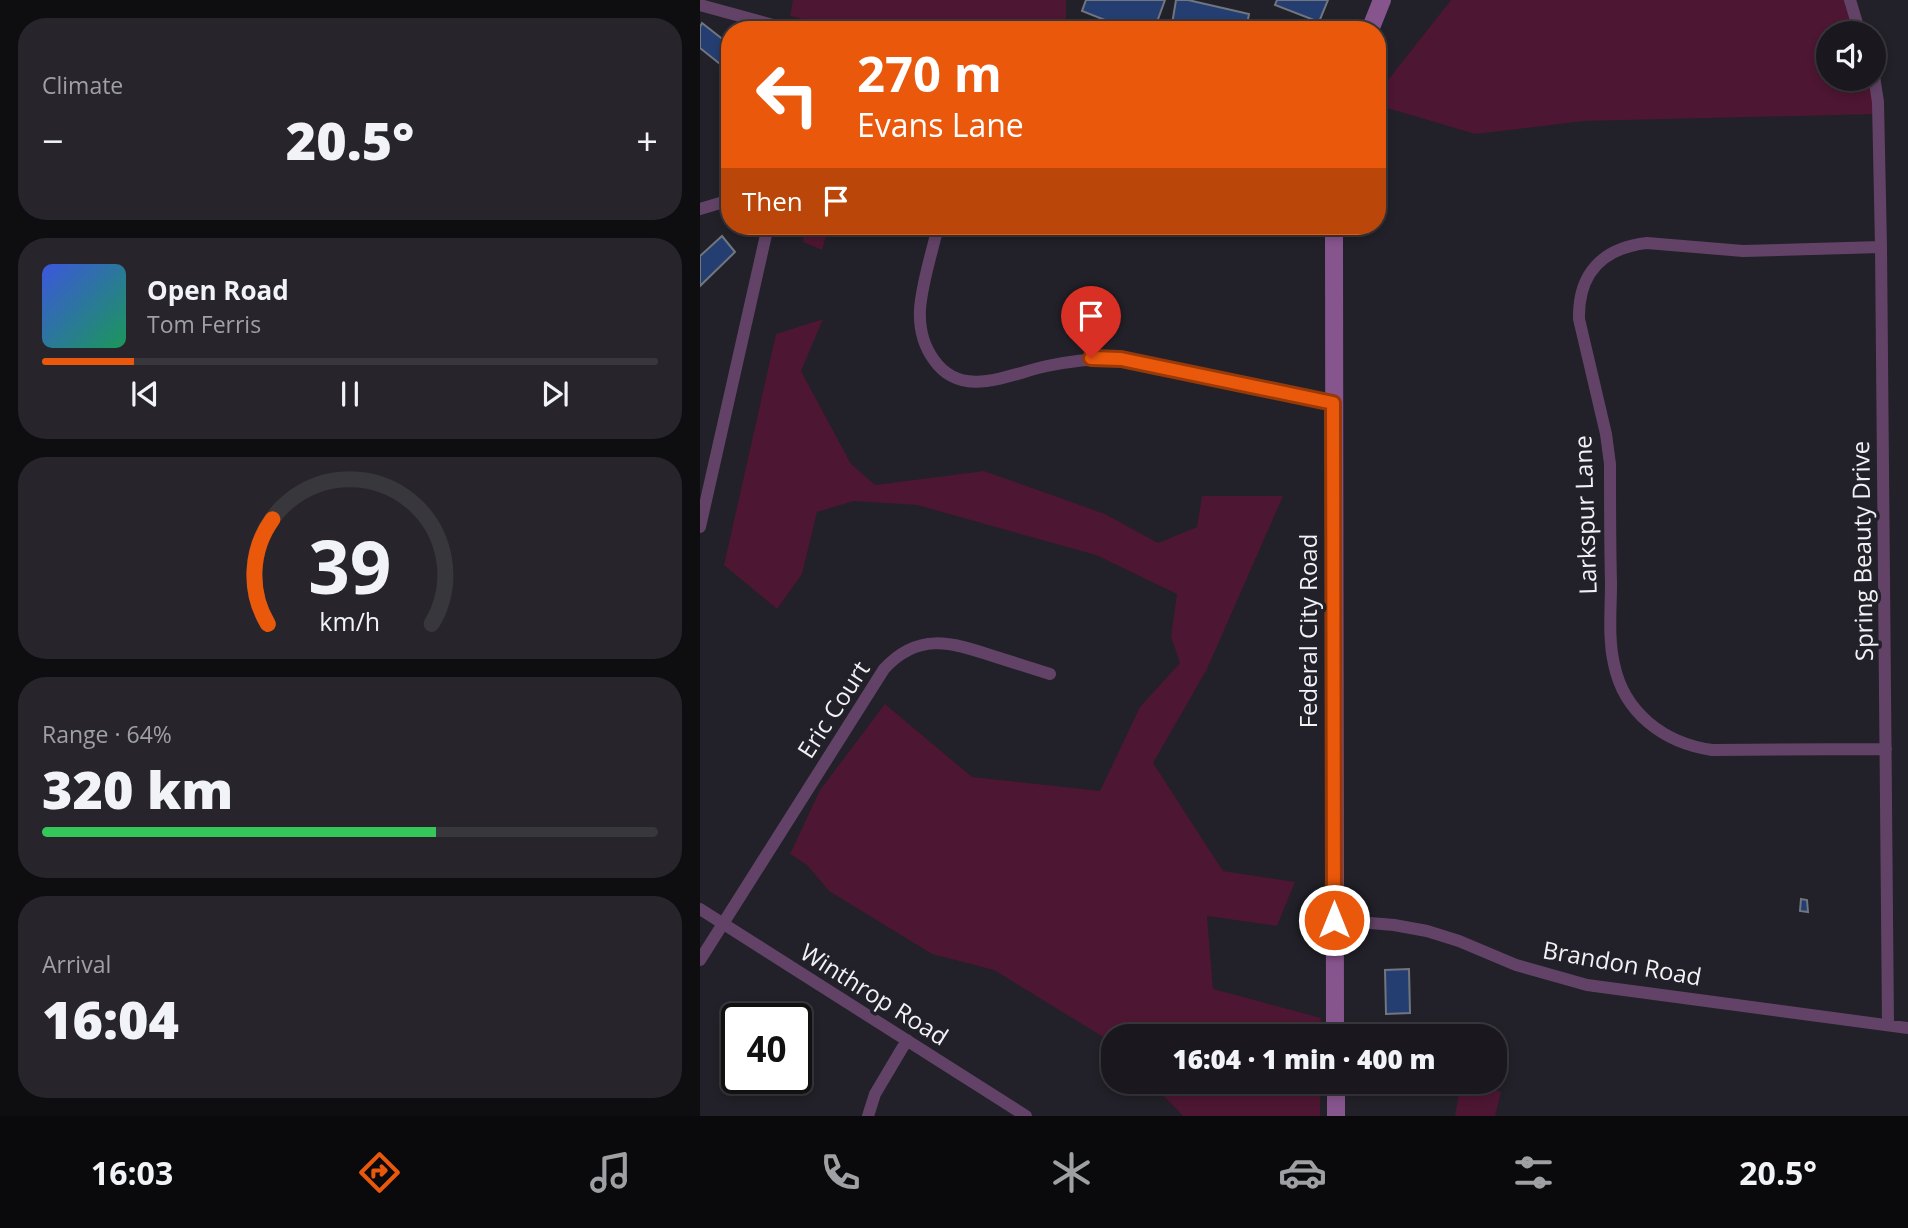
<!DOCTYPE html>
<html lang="en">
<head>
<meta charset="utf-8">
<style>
  body { margin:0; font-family:"Open Sans",sans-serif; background:#27252b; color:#f1f3f6; height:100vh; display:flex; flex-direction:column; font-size:26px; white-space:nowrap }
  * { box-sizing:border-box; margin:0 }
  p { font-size:23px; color:#9fa0a4 }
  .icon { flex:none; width:38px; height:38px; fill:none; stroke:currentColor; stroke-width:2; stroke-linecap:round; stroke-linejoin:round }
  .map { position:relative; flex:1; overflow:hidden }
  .side { display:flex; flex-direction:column; gap:18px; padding:18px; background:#0e0d10; width:700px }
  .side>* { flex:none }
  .banner { position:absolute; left:21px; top:21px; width:665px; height:214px; border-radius:28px; box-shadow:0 4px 10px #0003,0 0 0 2px #38373c; background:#ea580c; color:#fff; overflow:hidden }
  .buttons { position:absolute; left:1116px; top:21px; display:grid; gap:14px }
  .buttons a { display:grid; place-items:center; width:70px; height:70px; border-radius:50%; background:#1a181e; box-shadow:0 4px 10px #0003,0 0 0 2px #38373c; font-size:35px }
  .speed { position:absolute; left:21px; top:1003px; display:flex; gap:14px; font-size:35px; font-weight:700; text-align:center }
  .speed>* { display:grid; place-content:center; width:91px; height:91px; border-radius:50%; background:#1a181e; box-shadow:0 4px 10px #0003,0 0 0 2px #38373c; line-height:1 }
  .speed .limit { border:4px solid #111; border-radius:10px; background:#fff; color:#111 }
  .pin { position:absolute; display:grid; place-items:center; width:60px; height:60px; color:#fff; margin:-72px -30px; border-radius:50% 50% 50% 0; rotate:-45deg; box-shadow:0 0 7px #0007 }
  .pin .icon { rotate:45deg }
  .me { position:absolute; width:77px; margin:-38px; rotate:0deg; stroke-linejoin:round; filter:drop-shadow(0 0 5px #0008) }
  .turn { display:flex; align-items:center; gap:24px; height:147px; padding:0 21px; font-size:32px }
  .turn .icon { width:91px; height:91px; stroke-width:2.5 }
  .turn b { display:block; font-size:49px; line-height:60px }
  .then { display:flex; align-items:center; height:66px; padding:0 21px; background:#0003; gap:14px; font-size:26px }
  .big { font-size:52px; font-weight:800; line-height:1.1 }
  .side .card { flex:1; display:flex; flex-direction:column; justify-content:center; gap:10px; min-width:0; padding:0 24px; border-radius:28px; background:#27252b }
  .side .dial { align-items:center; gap:0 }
  .dial svg { height:182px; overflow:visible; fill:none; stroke:#38373c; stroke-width:7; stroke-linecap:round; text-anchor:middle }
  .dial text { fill:#f1f3f6; stroke:none }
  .song { display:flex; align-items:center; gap:21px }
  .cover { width:84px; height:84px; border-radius:10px; background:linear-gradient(135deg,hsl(230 70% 55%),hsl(150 70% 35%)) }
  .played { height:7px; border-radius:4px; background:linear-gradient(90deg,#ea580c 15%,#38373c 15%) }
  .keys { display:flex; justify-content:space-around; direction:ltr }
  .heat { display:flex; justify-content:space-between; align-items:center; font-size:38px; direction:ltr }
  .charge { height:10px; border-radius:5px; background:linear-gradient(90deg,#34c759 64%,#38373c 0) }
  .trip { position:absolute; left:401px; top:1024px; width:406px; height:70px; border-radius:28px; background:#1a181e; box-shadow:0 4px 10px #0003,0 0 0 2px #38373c; font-weight:800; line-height:70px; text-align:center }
  .tabs { display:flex; height:112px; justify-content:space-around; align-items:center; background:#0a0a0c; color:#9fa0a4 }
  .tabs .icon { width:49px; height:49px }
  .tabs .on { color:#ea580c }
  .tabs b { font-size:32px; color:#f1f3f6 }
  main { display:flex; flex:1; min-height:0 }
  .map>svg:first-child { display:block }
  .green { fill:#4d1632 }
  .building { fill:#243e72; stroke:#71767e; stroke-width:2 }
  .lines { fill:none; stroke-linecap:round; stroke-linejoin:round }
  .street { stroke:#624367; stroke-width:12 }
  .secondary { stroke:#87558e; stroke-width:18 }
  .route-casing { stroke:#983908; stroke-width:18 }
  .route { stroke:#ea580c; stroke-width:12 }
  .labels { text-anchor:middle; stroke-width:7; stroke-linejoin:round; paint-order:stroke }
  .street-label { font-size:24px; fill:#f1f1f6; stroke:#222028 }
</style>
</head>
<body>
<main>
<section class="side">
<div class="card"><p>Climate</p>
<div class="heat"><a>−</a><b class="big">20.5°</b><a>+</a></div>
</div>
<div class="card">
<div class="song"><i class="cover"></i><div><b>Open Road</b><p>Tom Ferris</p></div></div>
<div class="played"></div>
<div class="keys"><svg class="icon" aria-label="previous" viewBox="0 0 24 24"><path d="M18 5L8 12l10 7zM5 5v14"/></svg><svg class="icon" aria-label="pause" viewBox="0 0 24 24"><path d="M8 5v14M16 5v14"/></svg><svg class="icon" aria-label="next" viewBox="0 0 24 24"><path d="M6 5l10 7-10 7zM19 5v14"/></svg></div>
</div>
<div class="card dial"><svg viewBox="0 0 100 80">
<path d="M14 69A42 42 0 1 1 86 69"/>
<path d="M14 69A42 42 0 0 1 16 23" stroke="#ea580c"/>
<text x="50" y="56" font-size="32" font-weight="700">39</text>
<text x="50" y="72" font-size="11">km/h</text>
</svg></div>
<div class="card"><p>Range · 64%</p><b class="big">320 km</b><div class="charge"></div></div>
<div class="card"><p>Arrival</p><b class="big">16:04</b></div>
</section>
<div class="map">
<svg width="1208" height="1116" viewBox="0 0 1208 1116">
  <rect width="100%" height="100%" fill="#222028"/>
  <!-- green -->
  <path class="green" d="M93,0h273v30h-140l-43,-10 -3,10h-48v-4l-42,-10z
    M751,0h397l9,33h-28v46h41l9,35 -295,7 -109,13 -98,-29v-11z
    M105,226h24l-7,24 -19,-8z
    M123,319l-22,52 50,93 24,21 109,-14 121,43 53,29 39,-16 5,-31h81l-76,173 -54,94 70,108 72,11 -18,44 -70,-10 6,73 108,29 -1,18h-207v7l-119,-73 -62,-16 -103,-63 -22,-26 -17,-11 30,-64 65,-86 87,73 128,14 40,-84 40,-44 -9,-26 6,-43 -81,-39 -179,-50 -63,-4 -37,11 -15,62 -25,35 -53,-44 52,-231z
    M450,1082h170v34h-137z
    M761,1082l40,10 -6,24h-40z"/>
  <!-- building -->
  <path class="building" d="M386,0h79l-11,30h-24l-48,-19z
    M476,0h12l61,14 -3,16h-75z
    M577,0h51l-9,22 -44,-17z
    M2,23l28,22v27l-30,-24v-21z
    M22,236l13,16 -35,34v-30z
    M1101,899l6,1 1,12 -8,-1z
    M709,969l1,44 -24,1 -1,-44z"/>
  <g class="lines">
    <!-- street -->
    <path class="street" d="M1150,0l10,33
      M0,5l91,25
      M1174,76l4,26 3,145 7,778
      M0,209l30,-9
      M238,226c-6,27 -16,56 -18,83 -1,19 3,36 14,51 28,40 75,14 113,6 25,-5 49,-8 74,-7l212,44
      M1181,247l-138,4 -96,-8c-45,5 -69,31 -68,76l27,115 4,30c0,40 0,79 1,119 0,26 -3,55 3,81 10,49 50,79 98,86l174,-1
      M0,527l68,-301
      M0,909l326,207
      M634,920l60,5 33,6 32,10 57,24 71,20 321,43
      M0,960l184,-291c34,-37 66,-27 109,-13 19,6 38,12 57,18
      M168,1116l7,-22 32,-54"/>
    <!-- secondary -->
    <path class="secondary" d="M670,30l12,-30
      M634,226l1,810
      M636,1082v34"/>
  </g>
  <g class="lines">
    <!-- route casing -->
    <g class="route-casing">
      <path id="route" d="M391,358l30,1 212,44 1,517"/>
    </g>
    <!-- route -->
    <use href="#route" class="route"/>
  </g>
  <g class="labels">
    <!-- street labels -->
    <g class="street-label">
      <text transform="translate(886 515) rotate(-92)" y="8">Larkspur Lane</text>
      <text transform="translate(1163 551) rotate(-91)" y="8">Spring Beauty Drive</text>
      <text transform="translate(609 631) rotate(-90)" y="8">Federal City Road</text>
      <text transform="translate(134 710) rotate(-57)" y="8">Eric Court</text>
      <text transform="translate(922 964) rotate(10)" y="8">Brandon Road</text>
      <text transform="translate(174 995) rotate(32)" y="8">Winthrop Road</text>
    </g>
  </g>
</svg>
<div class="buttons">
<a><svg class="icon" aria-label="sound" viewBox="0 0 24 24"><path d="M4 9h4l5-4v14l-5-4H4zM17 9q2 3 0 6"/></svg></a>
</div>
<div class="speed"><div class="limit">40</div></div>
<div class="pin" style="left:391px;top:358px;background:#d93025"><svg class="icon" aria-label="arrive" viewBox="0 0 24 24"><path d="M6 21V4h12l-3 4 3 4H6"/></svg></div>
<svg class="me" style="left:634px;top:920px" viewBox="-20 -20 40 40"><circle r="17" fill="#ea580c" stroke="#fff" stroke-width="3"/><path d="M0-11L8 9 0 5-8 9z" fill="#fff"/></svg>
<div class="trip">16:04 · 1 min · 400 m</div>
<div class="banner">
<div class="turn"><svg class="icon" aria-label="left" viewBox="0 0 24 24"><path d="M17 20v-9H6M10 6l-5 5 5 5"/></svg><div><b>270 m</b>Evans Lane</div></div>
<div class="then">Then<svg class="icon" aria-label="arrive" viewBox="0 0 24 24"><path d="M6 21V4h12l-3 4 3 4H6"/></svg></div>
</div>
</div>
</main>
<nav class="tabs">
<b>16:03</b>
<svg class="icon on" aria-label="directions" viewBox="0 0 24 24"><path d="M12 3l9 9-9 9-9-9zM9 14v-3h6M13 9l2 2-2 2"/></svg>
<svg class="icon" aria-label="music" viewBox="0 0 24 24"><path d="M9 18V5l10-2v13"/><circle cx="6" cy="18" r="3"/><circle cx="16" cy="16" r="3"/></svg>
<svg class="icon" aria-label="phone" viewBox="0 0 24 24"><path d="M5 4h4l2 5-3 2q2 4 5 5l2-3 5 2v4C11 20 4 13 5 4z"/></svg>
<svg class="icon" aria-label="climate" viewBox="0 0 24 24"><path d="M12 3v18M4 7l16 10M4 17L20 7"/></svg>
<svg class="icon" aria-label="car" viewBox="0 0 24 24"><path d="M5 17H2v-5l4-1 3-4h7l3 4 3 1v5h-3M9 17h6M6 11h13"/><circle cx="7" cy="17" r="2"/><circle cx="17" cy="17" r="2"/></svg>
<svg class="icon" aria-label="filters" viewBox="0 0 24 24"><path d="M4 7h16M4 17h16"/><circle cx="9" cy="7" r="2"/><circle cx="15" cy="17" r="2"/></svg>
<b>20.5°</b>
</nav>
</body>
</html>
